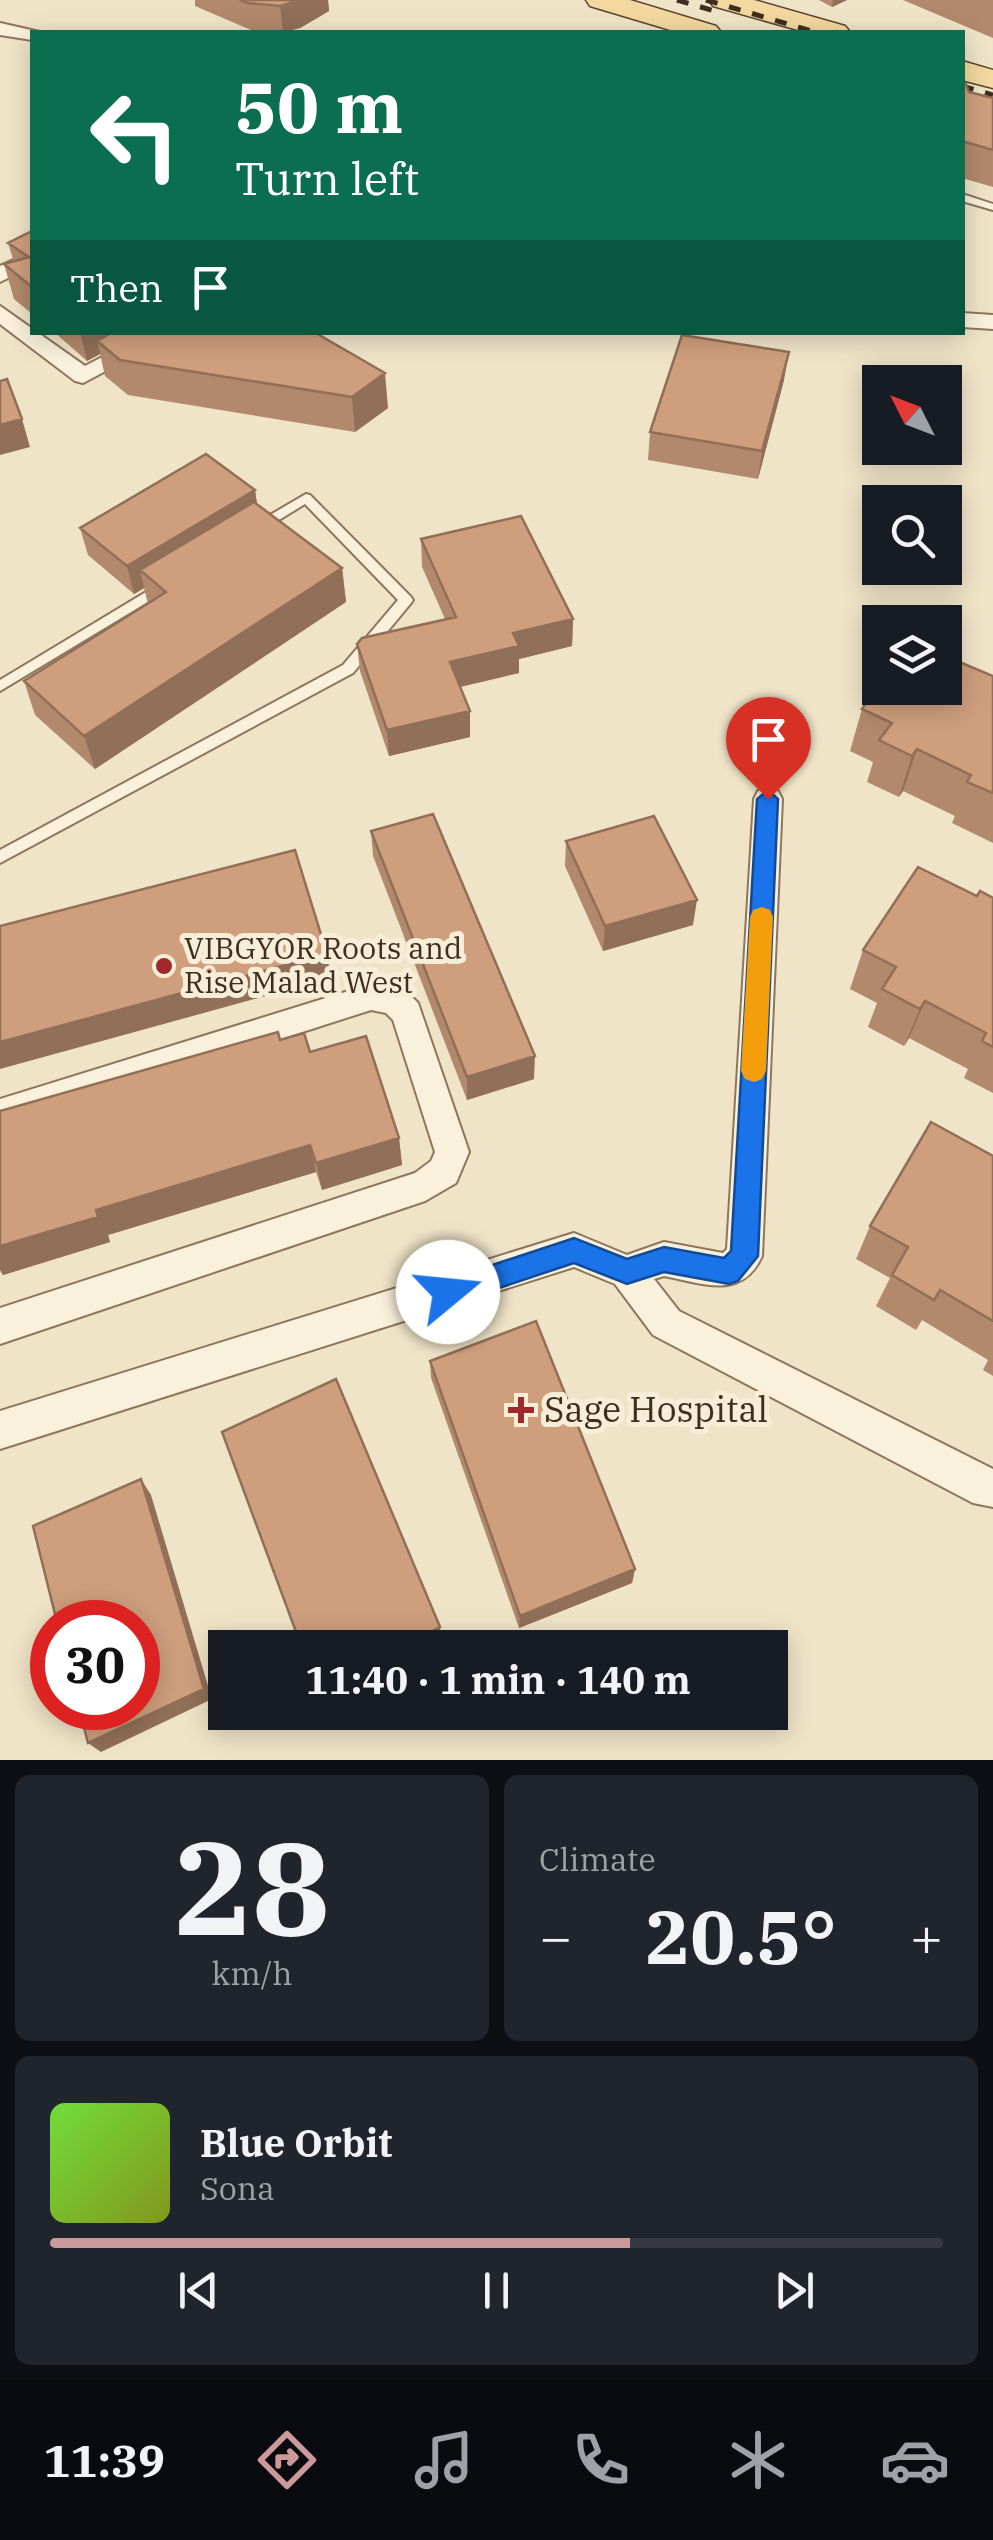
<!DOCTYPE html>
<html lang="en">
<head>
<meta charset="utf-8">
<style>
  body { margin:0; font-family:"IBM Plex Serif",serif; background:#20242c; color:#f1f3f6; height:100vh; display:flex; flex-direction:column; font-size:38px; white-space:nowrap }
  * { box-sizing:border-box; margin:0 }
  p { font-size:32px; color:#9ea1a6 }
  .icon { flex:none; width:55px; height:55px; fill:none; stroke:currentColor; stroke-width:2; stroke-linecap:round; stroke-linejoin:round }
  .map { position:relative; height:1760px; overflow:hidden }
  .panel { display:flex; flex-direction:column; gap:15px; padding:15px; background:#0d0f14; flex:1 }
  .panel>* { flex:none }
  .hud { position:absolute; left:30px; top:30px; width:935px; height:305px; border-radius:0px; box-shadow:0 5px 25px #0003; background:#0b6e4f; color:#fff; overflow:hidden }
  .needle { width:65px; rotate:312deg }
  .buttons { position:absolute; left:862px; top:365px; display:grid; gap:20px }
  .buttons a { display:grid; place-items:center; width:100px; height:100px; border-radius:0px; background:#171b24; box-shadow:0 5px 25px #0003; font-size:50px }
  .speed { position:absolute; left:30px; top:1600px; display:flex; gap:20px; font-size:50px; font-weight:700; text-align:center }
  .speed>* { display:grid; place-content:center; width:130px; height:130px; border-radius:50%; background:#171b24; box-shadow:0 5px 25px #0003; line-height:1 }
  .speed .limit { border:15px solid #d22; background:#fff; color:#111 }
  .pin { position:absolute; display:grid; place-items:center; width:85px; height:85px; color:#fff; margin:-102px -42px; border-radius:50% 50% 50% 0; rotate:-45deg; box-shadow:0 0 10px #0007 }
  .pin .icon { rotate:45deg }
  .me { position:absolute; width:110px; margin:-55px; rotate:73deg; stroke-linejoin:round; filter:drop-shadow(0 0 8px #0008) }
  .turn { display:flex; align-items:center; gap:35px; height:210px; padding:0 40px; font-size:45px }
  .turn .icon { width:130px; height:130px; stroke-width:2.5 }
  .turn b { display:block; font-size:70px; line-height:85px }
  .then { display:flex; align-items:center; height:95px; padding:0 40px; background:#0003; gap:20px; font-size:38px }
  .big { font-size:75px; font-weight:800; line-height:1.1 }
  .panel .tile { flex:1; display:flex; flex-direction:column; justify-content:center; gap:15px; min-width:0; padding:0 35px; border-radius:15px; background:#20242c }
  .panel .dial { align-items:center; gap:0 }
  .dial b { font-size:130px; line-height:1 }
  .song { display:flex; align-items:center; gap:30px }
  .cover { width:120px; height:120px; border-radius:15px; background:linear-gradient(135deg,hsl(100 70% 55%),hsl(70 70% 35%)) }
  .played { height:10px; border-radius:5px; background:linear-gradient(90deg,#cc999b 65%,#363941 65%) }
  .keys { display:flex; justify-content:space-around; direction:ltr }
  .heat { display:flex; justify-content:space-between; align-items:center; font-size:55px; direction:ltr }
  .panel .tiles { flex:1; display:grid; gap:15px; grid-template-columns:1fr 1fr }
  .tile:last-child { grid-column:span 2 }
  .trip { position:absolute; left:208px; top:1630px; width:580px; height:100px; border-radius:0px; background:#171b24; box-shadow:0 5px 25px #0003; font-weight:800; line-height:100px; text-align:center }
  .tab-bar { display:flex; height:160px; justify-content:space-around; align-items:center; background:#090b0e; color:#9ea1a6 }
  .tab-bar .icon { width:70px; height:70px }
  .tab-bar .active { color:#cc999b }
  .tab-bar b { font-size:45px; color:#f1f3f6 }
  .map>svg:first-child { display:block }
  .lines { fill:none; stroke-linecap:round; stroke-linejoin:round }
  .service-casing { stroke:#8d765c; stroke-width:4 }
  .minor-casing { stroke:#8d765c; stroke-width:4 }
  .primary-casing { stroke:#5b4430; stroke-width:3 }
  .service { fill:#faf1dc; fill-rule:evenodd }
  .minor { fill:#faf1dc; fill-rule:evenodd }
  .primary { fill:#f3d9a0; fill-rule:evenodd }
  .rail { stroke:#3d2e20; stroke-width:5; stroke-dasharray:12 12; stroke-linecap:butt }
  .wall { fill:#b2896c }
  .shaded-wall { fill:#916f58 }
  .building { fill:#cf9f7d; stroke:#916f58; stroke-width:2.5 }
  .route { fill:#1a73e8; stroke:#114b97; stroke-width:2.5 }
  .slow { fill:#f59e0b }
  .poi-dot { fill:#9e2a2b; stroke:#f7eed8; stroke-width:4 }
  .labels { text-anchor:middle; stroke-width:10; stroke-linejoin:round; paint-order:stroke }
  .poi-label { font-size:30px; fill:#3d2e20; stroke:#f7eed8; text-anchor:start }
  .near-poi-label { font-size:35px; fill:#3d2e20; stroke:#f7eed8; text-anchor:start }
</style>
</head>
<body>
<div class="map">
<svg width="993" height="1760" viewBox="0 0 993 1760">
  <rect width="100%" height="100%" fill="#f0e4c8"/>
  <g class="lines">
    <!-- service casing -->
    <g class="service-casing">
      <path id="service" d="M962,194l31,10v6l-31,-9z
        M306,494l4,1 101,102 2,3 -2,3 -58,70 -353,190v-13l343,-185 55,-65 -93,-96 -44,27h-8v-6z
        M161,583l7,5 -2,3 -166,100v-11z"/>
    </g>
    <!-- minor casing -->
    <g class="minor-casing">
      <path id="minor" d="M0,23l40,9h-8v8l-32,-5z
        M32,252v14l-32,16v-16z
        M0,306l85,60 65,-34h29l-96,51 -8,-2 -75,-57z
        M962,313l31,2v14l-31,-2z
        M768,788l10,3 4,8 -20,457c-20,45 -60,27 -98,20l-10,3 25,32 314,158v38l-20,-4 -320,-168 -38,-51 -41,-17 -574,182v-38l574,-178 53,22 37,-13 59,11 4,-4 27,-450 4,-8z
        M371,984l35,7 12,12 51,149 -13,31 -31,18 -425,143v-36l415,-135 16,-12 4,-9 -42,-132 -7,-7 -15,-3 -371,119v-30z"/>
    </g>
    <!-- primary casing -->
    <g class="primary-casing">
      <path id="primary" d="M586,0h44l86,26 5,6h-44l-87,-26z
        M709,0h45l91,26 5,6h-45l-92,-26z
        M962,61l31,9v18l-31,-8z"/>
    </g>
    <!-- service -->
    <use href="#service" class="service"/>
    <!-- minor -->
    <use href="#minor" class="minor"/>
    <!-- primary -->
    <use href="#primary" class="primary"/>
    <!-- rail -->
    <path class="rail" d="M677,0l41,12
      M706,0l109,32
      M962,86l31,9"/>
  </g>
  <!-- wall -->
  <path class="wall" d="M195,0h133l1,11 -29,17 -17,4 -32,-2 -56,-24z
    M819,0h28l-15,7z
    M903,0h90v38z
    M962,83l7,9 24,6v89l-31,-9z
    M32,231v83l-18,-15 -10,-35 10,-2 -6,-19z
    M54,332h260l74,76 -33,24 -227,-37 -23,-19 -5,-22 -13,7z
    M784,380l-26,99 -110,-19 2,-28z
    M255,490l2,14 85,64 4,34 -251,167 -60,-54 -11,-34 124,-77 -4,-16 -10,6 -46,-39 -8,-27z
    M421,539l152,80 -1,27 -53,13v14l-59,14 10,24v26l-81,19 -29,-85 -3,-27 88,-25 -23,-52z
    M993,676v167l-41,-20 3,-7 -52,-25 -4,6 -32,-15 6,-20 -23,-11 12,-42z
    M371,831l163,248 -67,21 -94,-244z
    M566,841l127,84 -90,26 -38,-85z
    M977,896l16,2v195l-29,-15 4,-9 -59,-31 -5,8 -36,-19 9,-24 -27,-14 13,-39z
    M280,1040l30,12 89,86 3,27 -80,25 -6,-18 -208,63 2,7 -107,33 -3,-5v-159z
    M993,1156v220l-10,-6 5,-10 -66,-40 -6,10 -40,-24 14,-28 -34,-19 14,-33z
    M430,1361l205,208 -3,14 -113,45 -88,-250z"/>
  <!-- shaded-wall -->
  <path class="shaded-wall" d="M300,0h28l1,11 -29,17 -17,4 -3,-26z
    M833,0h14l-15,7z
    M80,332h61l-44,9 3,13 -13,7z
    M789,352l-5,28 -26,99 4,-28z
    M385,373l3,35 -33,24 -3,-35z
    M22,419l8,28 -30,8v-30z
    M255,490l4,28 -119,52 4,18 -10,6 -7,-28z
    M342,568l4,34 -251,167 -11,-33z
    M573,619l-1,27 -53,13v14l-68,16 -1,-27 63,-29z
    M470,711v26l-81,19 -2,-26z
    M917,749l-14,42 -4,6 13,-41z
    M697,900l-4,25 -90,26 2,-25z
    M327,954l4,24 -331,91v-27z
    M925,1001l-16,37 -5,8 16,-37z
    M535,1056l-1,23 -67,21v-23z
    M399,1138l3,27 -80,25 -6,-27z
    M310,1145l6,27 -208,63 2,7 -107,33 -3,-5v-24l96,-36z
    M141,1479l10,16 61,204 -111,53 -13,-9z
    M635,1569l-3,14 -113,45 1,-12z
    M440,1627l1,12 -17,9h-25z"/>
  <!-- building -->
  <path class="building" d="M240,0h60l-20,6 -32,-3z
    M962,83l4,1 3,8 24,6v52l-31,-9z
    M32,231v56l-28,-23 25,-7 -21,-14z
    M113,332h201l71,41 -33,24 -232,-37 -23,-19z
    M682,335l107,17 -27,99 -112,-19z
    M7,379l15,40 -22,6v-44z
    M206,454l49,36 -128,76 -47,-38z
    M254,502l88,66 -258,168 -60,-55 142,-89 -26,-22z
    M521,516l52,103 -60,14 6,13 -69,16 20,49 -83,19 -30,-86 5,-6 94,-21 -35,-78z
    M945,656l48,20v117l-26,-11 4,-7 -54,-26 -5,7 -33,-16 13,-17 -30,-14 18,-25v4h65z
    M433,814l102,242 -68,21 -96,-246z
    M654,816l43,84 -92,26 -39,-85z
    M295,850l32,104 -327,88v-116z
    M918,867l59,29 3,-5 13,7v149l-11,-6 4,-8 -61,-32 -5,8 -38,-20 14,-22 -33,-17z
    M278,1032l2,8 24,-7 6,19 56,-16 33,102 -83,25 -6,-18 -214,65 2,7 -98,29v-135z
    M931,1122l62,34v165l-53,-31 -6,10 -42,-25 16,-28 -38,-21z
    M536,1321l99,248 -115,47 -90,-255z
    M336,1379l104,248 -41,21h-97l-80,-216z
    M141,1479l63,210 -116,54 -9,-35h59v-86h-81l-24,-96z"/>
  <!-- route -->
  <path class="route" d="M768,790l10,9 -20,457 -20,25 -9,3 -65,-12 -37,12 -53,-21 -126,42 -10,-3 -4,-10 4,-9 136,-45 53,21 37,-12 60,11 7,-7 26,-452z"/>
  <!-- slow -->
  <path class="slow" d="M762,907l8,3 3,7 -7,154 -4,8 -8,3 -9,-3 -4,-8 9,-154 3,-7z"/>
  <!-- markers -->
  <g class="poi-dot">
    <circle cx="164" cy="966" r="10"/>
    <path d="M516 1395h10v10h10v10h-10v10h-10v-10h-10v-10h10z"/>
  </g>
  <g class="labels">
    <!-- poi labels -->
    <g class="poi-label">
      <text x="184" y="959">VIBGYOR Roots and<tspan x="184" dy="34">Rise Malad West</tspan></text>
    </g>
    <!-- near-poi labels -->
    <g class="near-poi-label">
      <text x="544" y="1422">Sage Hospital</text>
    </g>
  </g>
</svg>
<div class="buttons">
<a><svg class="needle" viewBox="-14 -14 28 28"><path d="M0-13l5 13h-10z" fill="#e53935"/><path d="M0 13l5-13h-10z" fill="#9ea1a6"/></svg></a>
<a><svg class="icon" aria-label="search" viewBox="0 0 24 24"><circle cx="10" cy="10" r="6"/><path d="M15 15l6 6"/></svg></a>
<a><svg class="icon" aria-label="layers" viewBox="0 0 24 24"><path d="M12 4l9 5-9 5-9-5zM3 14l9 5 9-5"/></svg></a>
</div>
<div class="speed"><div class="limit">30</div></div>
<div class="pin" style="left:768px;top:799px;background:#d93025"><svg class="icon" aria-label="arrive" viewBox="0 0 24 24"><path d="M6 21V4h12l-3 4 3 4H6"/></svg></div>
<svg class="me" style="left:448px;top:1292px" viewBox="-20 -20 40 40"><circle r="19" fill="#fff"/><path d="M0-13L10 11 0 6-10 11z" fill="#1a73e8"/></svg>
<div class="trip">11:40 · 1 min · 140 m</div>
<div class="hud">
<div class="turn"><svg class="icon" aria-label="left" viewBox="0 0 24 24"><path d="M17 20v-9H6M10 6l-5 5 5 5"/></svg><div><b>50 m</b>Turn left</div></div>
<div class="then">Then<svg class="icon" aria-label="arrive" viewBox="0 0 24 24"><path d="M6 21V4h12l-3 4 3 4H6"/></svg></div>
</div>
</div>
<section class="panel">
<div class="tiles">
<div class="tile dial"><b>28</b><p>km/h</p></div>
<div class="tile"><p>Climate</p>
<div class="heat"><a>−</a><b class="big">20.5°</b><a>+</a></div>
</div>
<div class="tile">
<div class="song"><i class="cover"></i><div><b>Blue Orbit</b><p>Sona</p></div></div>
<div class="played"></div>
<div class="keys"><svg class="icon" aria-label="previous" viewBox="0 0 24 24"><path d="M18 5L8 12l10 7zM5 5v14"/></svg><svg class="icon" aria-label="pause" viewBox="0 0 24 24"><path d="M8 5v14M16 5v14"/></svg><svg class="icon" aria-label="next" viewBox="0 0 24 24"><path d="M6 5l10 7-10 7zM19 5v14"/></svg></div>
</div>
</div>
</section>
<nav class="tab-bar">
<b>11:39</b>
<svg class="icon active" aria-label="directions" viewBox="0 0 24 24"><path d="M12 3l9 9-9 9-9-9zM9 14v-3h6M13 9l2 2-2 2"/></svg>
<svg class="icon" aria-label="music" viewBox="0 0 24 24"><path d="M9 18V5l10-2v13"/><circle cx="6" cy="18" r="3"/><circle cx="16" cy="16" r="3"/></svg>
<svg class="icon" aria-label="phone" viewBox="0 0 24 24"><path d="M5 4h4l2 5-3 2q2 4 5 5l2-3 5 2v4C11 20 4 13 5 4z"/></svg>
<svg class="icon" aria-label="climate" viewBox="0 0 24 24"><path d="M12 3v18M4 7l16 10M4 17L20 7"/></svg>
<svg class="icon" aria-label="car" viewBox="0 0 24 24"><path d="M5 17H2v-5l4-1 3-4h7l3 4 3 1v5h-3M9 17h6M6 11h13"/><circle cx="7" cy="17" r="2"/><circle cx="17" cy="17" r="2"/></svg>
</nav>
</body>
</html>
